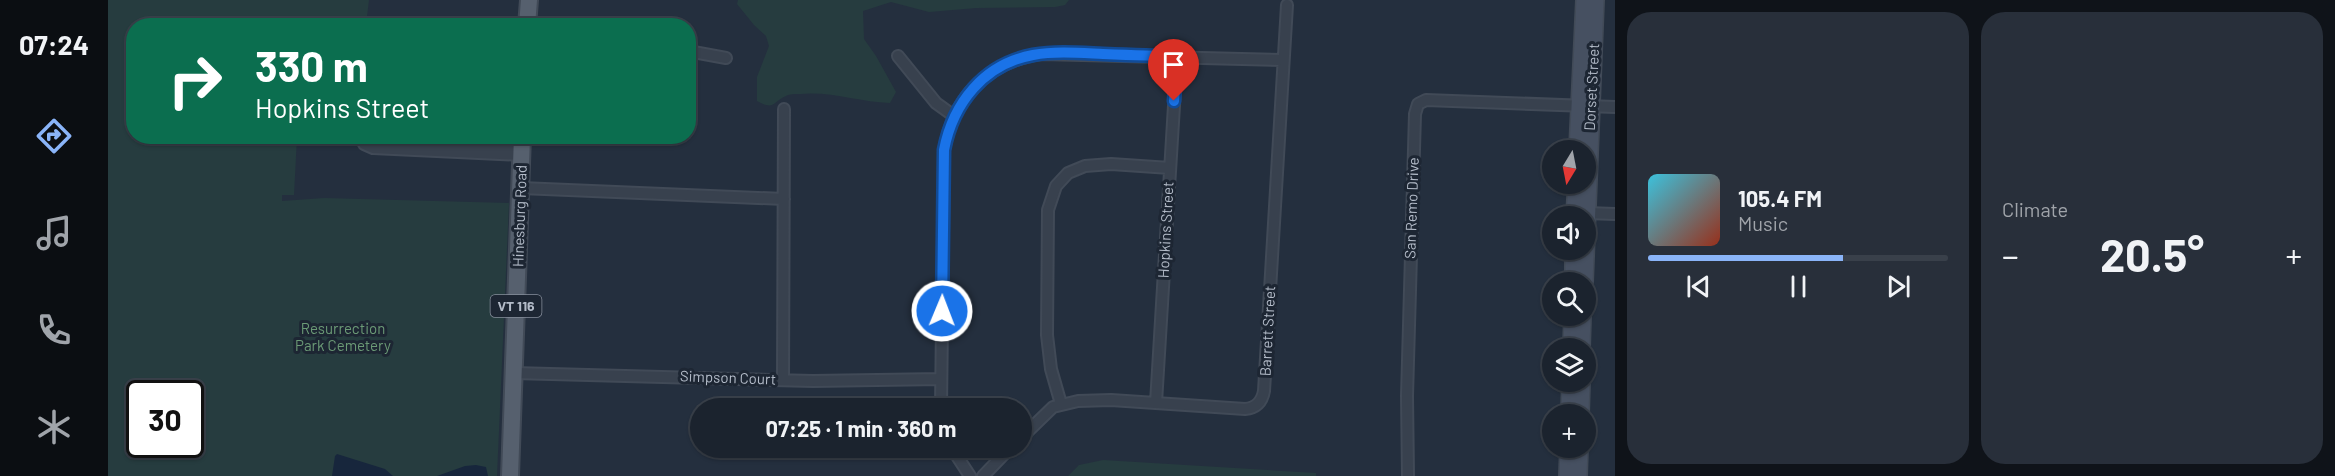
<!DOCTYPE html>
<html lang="en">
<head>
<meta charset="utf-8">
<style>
  body { margin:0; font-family:Barlow,sans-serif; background:#282f3a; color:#f1f3f6; height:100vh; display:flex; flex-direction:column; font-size:22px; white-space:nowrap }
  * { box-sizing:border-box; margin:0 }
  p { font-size:20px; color:#a0a4aa }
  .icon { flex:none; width:33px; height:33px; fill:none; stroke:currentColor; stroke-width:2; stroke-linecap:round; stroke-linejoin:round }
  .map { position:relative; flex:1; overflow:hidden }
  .drawer { display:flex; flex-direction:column; gap:12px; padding:12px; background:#0f1319; width:720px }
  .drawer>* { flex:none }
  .guide { position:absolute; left:18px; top:18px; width:570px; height:126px; border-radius:24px; box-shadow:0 2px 4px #0004,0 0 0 2px #39404a; background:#0b6e4f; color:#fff; overflow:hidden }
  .needle { width:39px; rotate:190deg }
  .controls { position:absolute; left:1434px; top:140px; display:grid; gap:12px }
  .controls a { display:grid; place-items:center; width:54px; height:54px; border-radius:50%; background:#1b232e; box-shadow:0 2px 4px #0004,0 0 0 2px #39404a; font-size:30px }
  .speed { position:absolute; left:18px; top:380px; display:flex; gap:12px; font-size:30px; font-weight:700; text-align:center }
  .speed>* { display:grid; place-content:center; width:78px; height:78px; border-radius:50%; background:#1b232e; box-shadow:0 2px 4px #0004,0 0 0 2px #39404a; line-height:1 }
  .speed .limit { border:3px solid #111; border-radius:9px; background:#fff; color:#111 }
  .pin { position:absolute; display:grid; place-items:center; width:51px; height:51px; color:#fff; margin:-62px -26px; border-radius:50% 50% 50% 0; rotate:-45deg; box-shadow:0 0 6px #0007 }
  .pin .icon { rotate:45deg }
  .me { position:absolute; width:66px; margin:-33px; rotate:1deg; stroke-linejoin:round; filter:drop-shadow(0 0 4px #0008) }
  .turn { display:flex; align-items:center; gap:21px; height:126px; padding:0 30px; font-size:27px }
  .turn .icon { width:78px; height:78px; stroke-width:2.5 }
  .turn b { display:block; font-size:42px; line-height:51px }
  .big { font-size:45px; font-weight:700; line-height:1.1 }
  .drawer .widget { flex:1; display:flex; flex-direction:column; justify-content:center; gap:9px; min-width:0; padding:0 21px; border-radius:24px; background:#282f3a }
  .song { display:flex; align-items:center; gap:18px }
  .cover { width:72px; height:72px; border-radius:9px; background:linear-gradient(135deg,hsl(190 70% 55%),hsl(10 70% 35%)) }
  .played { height:6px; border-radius:3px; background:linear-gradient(90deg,#8ab4f8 65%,#39404a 65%) }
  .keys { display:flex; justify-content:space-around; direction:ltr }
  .heat { display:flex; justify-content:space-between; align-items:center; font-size:33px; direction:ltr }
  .drawer .tiles { flex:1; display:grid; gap:12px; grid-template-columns:repeat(2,1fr) }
  .trip { position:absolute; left:582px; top:398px; width:342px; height:60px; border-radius:30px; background:#1b232e; box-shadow:0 2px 4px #0004,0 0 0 2px #39404a; font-weight:700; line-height:60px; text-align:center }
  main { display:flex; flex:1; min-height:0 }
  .menu { display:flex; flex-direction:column; width:108px; justify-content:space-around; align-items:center; background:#0b0e12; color:#a0a4aa }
  .menu .icon { width:42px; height:42px }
  .menu .current { color:#8ab4f8 }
  .menu b { font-size:27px; color:#f1f3f6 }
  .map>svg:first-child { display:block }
  .green { fill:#263c3f; fill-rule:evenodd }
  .water { fill:#17263c }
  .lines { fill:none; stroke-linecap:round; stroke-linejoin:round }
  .minor-casing { stroke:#414a57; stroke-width:14 }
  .secondary-casing { stroke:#414a57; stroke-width:18 }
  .primary-casing { stroke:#414a57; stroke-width:20 }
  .minor { stroke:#38414e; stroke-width:10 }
  .secondary { stroke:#465061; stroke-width:15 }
  .primary { stroke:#56606e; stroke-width:16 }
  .route-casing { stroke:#114b97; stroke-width:15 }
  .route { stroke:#1a73e8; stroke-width:10 }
  .labels { text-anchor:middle; stroke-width:6; stroke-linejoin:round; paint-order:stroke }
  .shield { fill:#1d2633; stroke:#878f9c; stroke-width:1.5 }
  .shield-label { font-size:14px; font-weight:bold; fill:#b4bcc9 }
  .street-label { font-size:15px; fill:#b4bcc9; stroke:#1d2633 }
  .park-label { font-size:15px; fill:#6b9a76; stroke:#1d2633 }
</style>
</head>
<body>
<main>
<nav class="menu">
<b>07:24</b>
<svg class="icon current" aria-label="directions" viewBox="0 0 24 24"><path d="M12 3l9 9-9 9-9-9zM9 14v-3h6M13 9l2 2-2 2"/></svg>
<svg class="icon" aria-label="music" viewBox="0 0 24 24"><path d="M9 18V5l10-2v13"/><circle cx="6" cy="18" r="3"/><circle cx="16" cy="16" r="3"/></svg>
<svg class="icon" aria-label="phone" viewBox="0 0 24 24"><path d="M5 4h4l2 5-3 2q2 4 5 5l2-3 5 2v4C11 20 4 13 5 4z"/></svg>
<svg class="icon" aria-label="climate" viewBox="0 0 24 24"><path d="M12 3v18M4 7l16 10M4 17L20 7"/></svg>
</nav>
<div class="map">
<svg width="1507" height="476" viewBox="0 0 1507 476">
  <rect width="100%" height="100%" fill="#242f3e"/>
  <!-- green -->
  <path class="green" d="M0,0h261l-3,25 -232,1v110l163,1 -3,58h-12v6l42,-3 185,5 -12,273h-389zM32,393h50v51h-50z
    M630,0h331l-4,5 -10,2 -79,1 -47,4 -38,-10 -28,9 1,28 12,17 20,36 -6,11c-31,-1 -59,-12 -90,-9 -4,0 -11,0 -14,2 -14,6 -11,15 -29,5v-24l12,-31 -3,-10 -12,-11 -17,-21z
    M995,460l213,13v3h-248l11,-11z"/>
  <!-- water -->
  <path class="water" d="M229,454l48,15 8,7h-61l3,-20z
    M368,465l10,2 2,9h-51l28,-10z"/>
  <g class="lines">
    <!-- minor casing -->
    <g class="minor-casing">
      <path id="minor" d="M580,51l38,7
        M790,56l38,47 18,13
        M256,144l10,-4 148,6
        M256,144l9,4 149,7
        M413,188l263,11
        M1479,213l28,1
        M406,373l299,8 128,-2
        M675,380l1,-271
        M1048,403l21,-347
        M953,404l-10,-35 -4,-34 1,-125 8,-24 12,-13 17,-7 26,-2 59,4
        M833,408l3,-258c10,-53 44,-89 98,-96l241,6
        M914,437l31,-30 25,-6 33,-1 134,9c11,-1 17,-7 19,-18l23,-386
        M843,447l19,29
        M875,476l28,-29
        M1300,476l-1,-80 8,-282 3,-10 8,-4 189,7"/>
    </g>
    <!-- secondary casing -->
    <g class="secondary-casing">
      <path id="secondary" d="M1469,150l7,-150
        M1466,216l2,-33
        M1465,282v-33
        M1477,282l11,-282
        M1463,348l1,-33
        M1474,348l1,-33
        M1461,414l1,-33
        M1473,414l1,-33
        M1459,476l1,-29
        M1471,476l1,-29"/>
    </g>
    <!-- primary casing -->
    <g class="primary-casing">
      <path id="primary" d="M419,26l2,-26
        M402,476l12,-340"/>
    </g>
    <!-- minor -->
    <use href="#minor" class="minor"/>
    <!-- secondary -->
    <use href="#secondary" class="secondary"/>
    <!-- primary -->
    <use href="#primary" class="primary"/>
  </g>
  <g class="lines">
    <!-- route casing -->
    <g class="route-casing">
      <path id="route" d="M834,311l2,-161c9,-47 40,-86 89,-95 23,-4 47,-2 70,-1 24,1 49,2 74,2l-3,45"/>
    </g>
    <!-- route -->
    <use href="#route" class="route"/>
  </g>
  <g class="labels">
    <!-- shield labels -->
    <rect class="shield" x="382.5" y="295" width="51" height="22" rx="4.5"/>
    <g class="shield-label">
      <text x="408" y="311">VT 116</text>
    </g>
    <!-- street labels -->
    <g class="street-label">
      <text transform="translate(1484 87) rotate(-87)" y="5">Dorset Street</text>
      <text transform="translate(1304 208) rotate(-88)" y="5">San Remo Drive</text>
      <text transform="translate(412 216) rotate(-88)" y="5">Hinesburg Road</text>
      <text transform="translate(1058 230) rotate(-87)" y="5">Hopkins Street</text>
      <text transform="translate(1160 331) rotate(-87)" y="5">Barrett Street</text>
      <text transform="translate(620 378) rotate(2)" y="5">Simpson Court</text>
    </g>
    <!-- park labels -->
    <g class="park-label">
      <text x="235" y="334">Resurrection<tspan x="235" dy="17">Park Cemetery</tspan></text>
    </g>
  </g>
</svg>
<div class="controls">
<a><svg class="needle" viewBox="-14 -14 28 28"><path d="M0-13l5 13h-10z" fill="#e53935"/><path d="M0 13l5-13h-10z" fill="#a0a4aa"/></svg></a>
<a><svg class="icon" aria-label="sound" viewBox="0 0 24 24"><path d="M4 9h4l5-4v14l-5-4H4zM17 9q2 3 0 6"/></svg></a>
<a><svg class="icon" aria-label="search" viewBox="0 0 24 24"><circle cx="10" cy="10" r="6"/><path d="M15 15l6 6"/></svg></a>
<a><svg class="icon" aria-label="layers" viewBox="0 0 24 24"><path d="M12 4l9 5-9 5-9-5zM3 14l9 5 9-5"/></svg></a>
<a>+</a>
</div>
<div class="speed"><div class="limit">30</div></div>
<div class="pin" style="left:1066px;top:101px;background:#d93025"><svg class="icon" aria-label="arrive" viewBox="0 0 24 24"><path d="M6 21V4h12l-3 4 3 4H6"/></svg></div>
<svg class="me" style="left:834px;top:311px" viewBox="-20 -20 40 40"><circle r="17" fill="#1a73e8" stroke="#fff" stroke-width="3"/><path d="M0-11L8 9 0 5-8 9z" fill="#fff"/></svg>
<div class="trip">07:25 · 1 min · 360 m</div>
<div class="guide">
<div class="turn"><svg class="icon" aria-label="right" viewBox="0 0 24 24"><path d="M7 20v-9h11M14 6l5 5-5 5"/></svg><div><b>330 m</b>Hopkins Street</div></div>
</div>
</div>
<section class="drawer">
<div class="tiles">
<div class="widget">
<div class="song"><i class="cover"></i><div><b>105.4 FM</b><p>Music</p></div></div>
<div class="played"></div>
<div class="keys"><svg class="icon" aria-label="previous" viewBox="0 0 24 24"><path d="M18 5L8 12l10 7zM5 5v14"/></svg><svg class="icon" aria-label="pause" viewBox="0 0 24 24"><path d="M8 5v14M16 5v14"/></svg><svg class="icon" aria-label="next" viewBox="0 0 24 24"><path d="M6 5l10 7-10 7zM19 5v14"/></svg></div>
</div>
<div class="widget"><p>Climate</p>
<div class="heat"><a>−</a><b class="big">20.5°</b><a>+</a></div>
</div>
</div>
</section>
</main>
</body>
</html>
